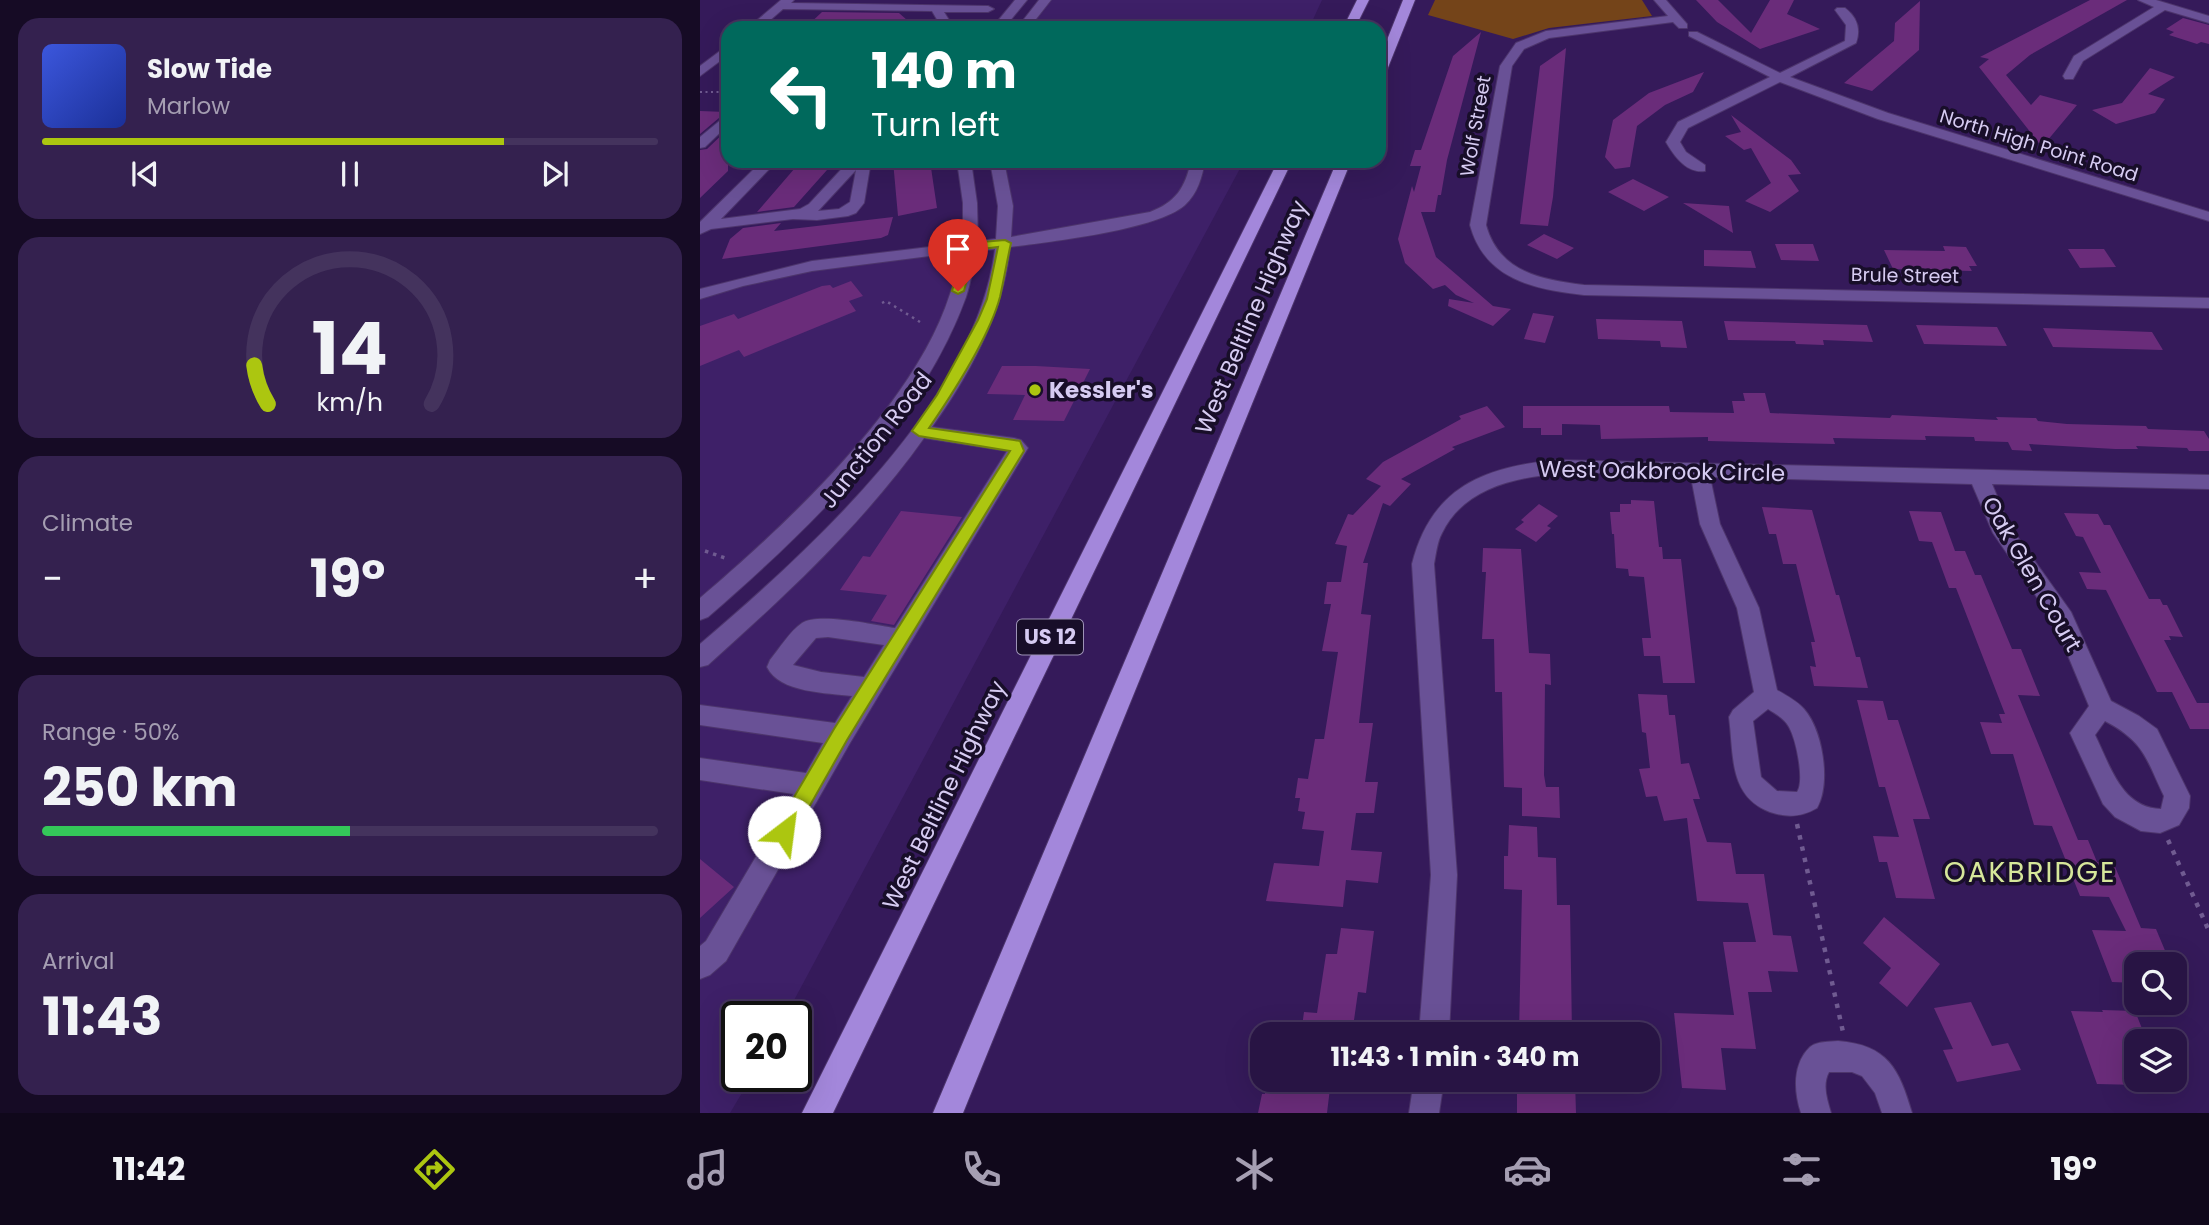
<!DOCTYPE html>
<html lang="en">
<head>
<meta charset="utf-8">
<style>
  body { margin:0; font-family:Poppins,sans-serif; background:#34214f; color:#f1f3f6; height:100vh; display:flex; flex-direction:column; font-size:26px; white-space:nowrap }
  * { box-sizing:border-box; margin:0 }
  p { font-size:23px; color:#a59eb2 }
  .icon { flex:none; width:38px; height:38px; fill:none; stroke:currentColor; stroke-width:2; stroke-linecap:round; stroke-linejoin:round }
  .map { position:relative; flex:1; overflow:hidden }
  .panel { display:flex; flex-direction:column; gap:18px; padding:18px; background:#160b25; width:700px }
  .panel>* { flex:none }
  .top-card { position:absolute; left:21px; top:21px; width:665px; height:147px; border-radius:21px; box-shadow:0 7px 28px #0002,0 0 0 2px #44335d; background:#00695c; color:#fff; overflow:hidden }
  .tools { position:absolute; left:1424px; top:952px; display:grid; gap:14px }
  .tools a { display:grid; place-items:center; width:63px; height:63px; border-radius:14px; background:#281444; box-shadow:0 7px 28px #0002,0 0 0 2px #44335d; font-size:35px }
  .speed { position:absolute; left:21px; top:1001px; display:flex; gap:14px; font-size:35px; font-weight:700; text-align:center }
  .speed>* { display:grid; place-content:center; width:91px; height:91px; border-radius:50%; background:#281444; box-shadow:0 7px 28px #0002,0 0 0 2px #44335d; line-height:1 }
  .speed .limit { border:4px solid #111; border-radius:10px; background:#fff; color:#111 }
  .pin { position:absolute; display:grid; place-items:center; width:60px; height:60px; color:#fff; margin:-72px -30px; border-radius:50% 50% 50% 0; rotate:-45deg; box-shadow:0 0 7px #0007 }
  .pin .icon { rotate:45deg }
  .me { position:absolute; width:77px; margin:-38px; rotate:30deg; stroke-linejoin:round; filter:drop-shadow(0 0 5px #0008) }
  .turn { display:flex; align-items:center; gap:24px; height:147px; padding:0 35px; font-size:32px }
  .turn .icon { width:91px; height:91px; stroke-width:2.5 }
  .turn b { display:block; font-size:49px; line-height:60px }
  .big { font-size:52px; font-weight:700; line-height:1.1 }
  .panel .widget { flex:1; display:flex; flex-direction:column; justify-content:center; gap:10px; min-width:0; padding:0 24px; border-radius:21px; background:#34214f }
  .panel .dial { align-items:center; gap:0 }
  .dial svg { height:182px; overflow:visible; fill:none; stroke:#44335d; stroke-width:7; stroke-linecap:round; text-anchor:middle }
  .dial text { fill:#f1f3f6; stroke:none }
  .song { display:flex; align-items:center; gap:21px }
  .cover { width:84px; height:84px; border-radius:10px; background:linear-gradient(135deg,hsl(230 70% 55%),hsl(230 70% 35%)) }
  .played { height:7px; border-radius:4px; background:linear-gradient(90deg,#acc610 75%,#44335d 75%) }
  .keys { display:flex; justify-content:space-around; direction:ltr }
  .heat { display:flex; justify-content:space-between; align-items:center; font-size:38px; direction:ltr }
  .charge { height:10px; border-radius:5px; background:linear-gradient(90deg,#34c759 50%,#44335d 0) }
  .trip { position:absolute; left:550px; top:1022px; width:410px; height:70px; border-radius:21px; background:#281444; box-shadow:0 7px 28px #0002,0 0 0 2px #44335d; font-weight:700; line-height:70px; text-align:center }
  .dock { display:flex; height:112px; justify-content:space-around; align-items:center; background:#10081b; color:#a59eb2 }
  .dock .icon { width:49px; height:49px }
  .dock .active { color:#acc610 }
  .dock b { font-size:32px; color:#f1f3f6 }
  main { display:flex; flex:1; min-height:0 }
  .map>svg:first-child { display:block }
  .built { fill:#3e2068 }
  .green { fill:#744419 }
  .building { fill:#6a2c7a }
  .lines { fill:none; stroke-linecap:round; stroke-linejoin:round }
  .minor-casing { stroke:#4d356c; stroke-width:2 }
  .highway-casing { stroke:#4d356c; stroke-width:2 }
  .path-far3 { stroke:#705b91; stroke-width:2; stroke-dasharray:2 3.5; stroke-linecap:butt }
  .path-far2 { stroke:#705b91; stroke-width:2.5; stroke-dasharray:2.5 4.5; stroke-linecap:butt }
  .path-far1 { stroke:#705b91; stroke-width:3.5; stroke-dasharray:3.5 5; stroke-linecap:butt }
  .path { stroke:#705b91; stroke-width:4.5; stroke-dasharray:4.5 7; stroke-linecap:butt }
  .minor { fill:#695196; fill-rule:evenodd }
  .highway { fill:#a387db; fill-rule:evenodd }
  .route { fill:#acc610; stroke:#70810a; stroke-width:2 }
  .poi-dot { fill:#acc610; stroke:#180e29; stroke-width:2.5 }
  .labels { text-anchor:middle; stroke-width:7; stroke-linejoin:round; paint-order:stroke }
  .far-street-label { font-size:19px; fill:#d6cbf2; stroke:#180e29 }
  .shield { fill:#180e29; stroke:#9d92b6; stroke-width:2 }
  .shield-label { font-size:21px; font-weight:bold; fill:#d6cbf2 }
  .street-label { font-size:23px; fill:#d6cbf2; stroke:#180e29 }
  .poi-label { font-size:23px; font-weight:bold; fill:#d6cbf2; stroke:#180e29; text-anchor:start }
  .near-neighbourhood-label { font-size:28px; letter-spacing:2px; fill:#d6e79a; stroke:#180e29 }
</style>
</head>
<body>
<main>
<section class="panel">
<div class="widget">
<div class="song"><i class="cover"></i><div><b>Slow Tide</b><p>Marlow</p></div></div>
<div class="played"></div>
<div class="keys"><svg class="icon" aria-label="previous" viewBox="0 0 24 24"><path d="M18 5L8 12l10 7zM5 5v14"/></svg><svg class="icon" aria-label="pause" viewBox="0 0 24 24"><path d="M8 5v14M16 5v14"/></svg><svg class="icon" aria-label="next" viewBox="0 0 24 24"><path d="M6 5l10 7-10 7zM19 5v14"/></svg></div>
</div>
<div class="widget dial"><svg viewBox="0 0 100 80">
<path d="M14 69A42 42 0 1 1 86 69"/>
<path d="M14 69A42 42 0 0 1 8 52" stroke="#acc610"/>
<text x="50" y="56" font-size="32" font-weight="700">14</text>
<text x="50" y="72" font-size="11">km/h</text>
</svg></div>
<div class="widget"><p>Climate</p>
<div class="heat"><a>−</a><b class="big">19°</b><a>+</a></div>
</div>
<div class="widget"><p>Range · 50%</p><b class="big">250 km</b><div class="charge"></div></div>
<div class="widget"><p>Arrival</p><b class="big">11:43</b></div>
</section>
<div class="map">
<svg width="1509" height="1113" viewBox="0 0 1509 1113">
  <rect width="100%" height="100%" fill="#351a5a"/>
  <!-- built -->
  <path class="built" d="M345,0h277l-13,28h-286z
    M297,161h247l-459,856h-48v59h15l-22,37h-30v-455l130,-119 113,-142 60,-142z
    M270,247l-17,59 -75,127 -178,178v-317l76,-22z"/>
  <!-- green -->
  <path class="green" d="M735,0h207l10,16 -103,12 -36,11 -85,-24z"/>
  <!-- building -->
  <path class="building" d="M996,0h22l33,33 19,-33h24l-7,14 33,15 -60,20 -43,-27z
    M1390,0h37l-97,55 -24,20 25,30 9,-10 37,10 -35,42 -63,-80 10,-8 -9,-2z
    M1220,1l-1,49 -47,41 -28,-8 50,-42 1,-18z
    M122,12l77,1 17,15h-111z
    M1483,18l26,7v19l-8,-2 -4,2 -28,-9 5,-3 -8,-3z
    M781,32l-34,128 -6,35h-3l-3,17h-14l15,45 57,49 18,3 -18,17 -45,-20 1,-7 25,4 -18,-8 -11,-10 -12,4 -28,-26 -7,-24 14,-53 2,6 7,-26h-11l5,-16h6l32,-94z
    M866,48l-13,149 -5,29 -28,-2 20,-158z
    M1450,68l25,9 -27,17 17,5 -10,14 -39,11 -24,-14 30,-7z
    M1004,72l-11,20 -28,13 -28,21 -7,41 -15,2 -10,-12 8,-37 36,-27z
    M0,111l26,1 -26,22z
    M1031,115l60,45 10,14 -13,1 11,16 -29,21 -25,-11 26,-18 -20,-35 -7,2 -19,-14 16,-4z
    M28,129v42l-28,27v-48l7,-1z
    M101,161h30l-8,9h4l-33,37 -37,5z
    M193,161h37l7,47 -39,8z
    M933,179l36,18 -25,14 -36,-19z
    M983,203l46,3 4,27z
    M193,217l-5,18 -7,3 -159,21 8,-20 13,-11 38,-5 -7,8z
    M844,234l30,14 -17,11 -30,-14z
    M1075,244h38l6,17 -38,-1z
    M1243,246l23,1 11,19h-8l3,5 -79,-2 -9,-19 61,1z
    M1368,249h36l12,18 -36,1z
    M1004,250l47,1 5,17 -52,-2z
    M151,281l12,15 -14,5 7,10 -112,46 -5,-7 -39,16v-40l34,-12 4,5 84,-33 8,-1 3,3z
    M833,313l21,3 -9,27 -21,-4z
    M896,319l86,2 5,27 -26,-1 -1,-6 -62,-2z
    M1024,321l143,4 6,17 -50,-2 1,5 -28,-1 -1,-3 -67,-1z
    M1216,325l81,2 10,19 -83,-2z
    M1343,328l109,4 11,18 -110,-3z
    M302,366h34l54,3 -26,52 -51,-1 12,-25 -38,-1z
    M1043,393h22l5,20 120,5 2,-3 106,5 -2,-3 40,1 2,3 29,3 79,2 2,3 56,2 5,8v12h-20l-2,-3 -51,-2 2,3h-23l-86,-5 3,7 -20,-1 -4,-8 -33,-1 -1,-4 -49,-1 1,4 -93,-2 2,6 -127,-3v-4l-107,2 -1,-14 -38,-1v11h-21v-7h-18v-22h146l1,6 64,1 -2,-12h13z
    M787,406l18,21 -53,20 3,2 -54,30 10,5 -21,22 -7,-3 -20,60h5l-7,51 10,1 -12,108h14l-8,59h13l-4,31h-18l-5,37 31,2 -4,31 -32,-3 -3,27 -77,-6 8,-38 45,3 5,-35 -22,-2 3,-17 -7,-1 2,-13h-5l3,-20 10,1 7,-40h9l14,-87 -16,-1 9,-47h-7l3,-22h14l6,-36 -12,-2 13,-30 5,1 28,-29 -15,-7 17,-17 78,-43 -2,-3z
    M931,500l23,1 5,46h3l1,12h18l14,124h-32l-3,-27h-16l-2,-18h9l-7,-61 -15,-1 -1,-7 -12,-1 -2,-34h-2l-2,-22h10v-8h11z
    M839,504l19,12 -11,10 4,2 -15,14 -21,-13 9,-7 -3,-2z
    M1062,507l50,3 24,85h3l17,62h4l8,31 -54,-2 -4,-20 6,1 -5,-25h4l-19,-78h-13l-7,-30h-7z
    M201,511l61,6 -68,108 -23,-4 16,-26 -47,-5 23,-34 7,1z
    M1209,511l32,1 14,39h10l10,24h6l31,74h9l19,47 -22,-1 60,145h10l9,22h16l28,66 15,1 13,31 -26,-1 2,5h-8v19l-25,-1 -20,-52 34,1 -17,-34 -29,-1 -28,-70 -18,-1 -21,-71h-22l-11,-32 22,1 -3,-9h6l-49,-126h-7l-17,-46 -13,-1z
    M1364,513l34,1 6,11h6l39,74h11l3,6h4l16,32 -14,-1 2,4h-7l33,63h12v26h-19l-18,-37h-15l-51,-102 -19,-1 -8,-17 22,1 -18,-36 -7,-1z
    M783,548l38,1 8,104 21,1 1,31 -6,-1 -1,91 2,12h13l1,31 -38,-2v-28l-18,-1 -2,-95h-7l-1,-53h-12l4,-67h-4z
    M938,694l29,1 2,20h6l6,49 8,-1 11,36h-7l14,43 24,1 5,31h28l9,61 18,1 7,36 -30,-1 4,21h-24l8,57 -35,-1 5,42 -44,-2 -8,-75 60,2 -11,-73h33l-8,-39 -51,-2 -10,-83 -23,3 -7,-25 -11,1 -7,-28 11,-1 -4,-35 -4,-1z
    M1157,700l26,1 5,19h10l32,99h-17l22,80 -39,-1 -9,-36h-8l-6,-26 26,1 -14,-50h-6z
    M809,825l28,2 1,30 18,1 1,47h13l2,129h-53l3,-144 -18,-1v-33h4z
    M0,859l34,28 -34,31z
    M1184,917l56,47 -33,43 -28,-24 12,-15 -28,-25z
    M641,928l33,3 -8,62 -8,-1 -6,42h-51l3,-22 13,1 9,-59h11z
    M1271,1002l21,44 16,-3 13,27 -64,12 -14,-32 10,-1 -19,-41z
    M1402,1010l33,1 12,30 -23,3 15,41 -42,-1 -26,-73 32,1z
    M566,1080h65l-4,33h-69l4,-19h3z
    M817,1080h58l1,33h-59z"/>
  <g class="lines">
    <!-- minor casing -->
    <g class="minor-casing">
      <path id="minor" d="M81,0h13l-3,3 197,3 6,3 -6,3h-44l10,16h-12l-10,-17 -149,-2 -22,19h-13z
        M315,0h12l-23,28h-12z
        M339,0h12l-22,28h-12z
        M954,0h12l21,24v4h-8l-6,-6 -124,16 -25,11 -12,17 -26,159c13,47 55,55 98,60l625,13v10l-625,-13c-50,-6 -99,-15 -114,-70l30,-159 16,-23 30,-12 122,-15z
        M1438,0h18l53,16v7l-44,-13 -82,51 -10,18h-8l-2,-3 11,-20 80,-49z
        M1137,8h8c12,9 16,21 11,35l-66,34 98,36 321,99v9l-331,-102 -98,-37 -92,46 -8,14 6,10 19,13v6c-18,3 -31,-15 -39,-29l12,-20 92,-45 -81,-41v-4h8l83,41 65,-32 1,-16 -11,-15z
        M28,45v10l-28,21v-10z
        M28,114v11l-23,22 -5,1v-11z
        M62,161h15l-56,58 79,-10 9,-5 40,-43h22l-7,42 -8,10 -8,3 -31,4 -24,-1 -82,10 -11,5v-12zM156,170l-6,32 -11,7 -21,2z
        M257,161h14l6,42 1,38 18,-2 2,-33 -8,-45h14l9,45 -2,31 139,-25c26,-10 35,-24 41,-51h14c-3,16 -7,32 -20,44 -28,25 -136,37 -175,42 -6,65 -40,127 -78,180l82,11 7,2 7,8 -178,295 -124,218 -16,14 -10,4v-33l6,-5 87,-147 -93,-14v-22l106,15 17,-30 -123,-18v-20l135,18 17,-27c-24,-3 -73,-3 -85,-29l3,-7c9,-11 20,-29 32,-37 16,-11 73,2 93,5l112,-177 -83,-13c-61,86 -138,157 -216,227l-8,2v-23c110,-94 277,-244 295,-395l-18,2c-4,15 -6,31 -11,46 -46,127 -159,234 -258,320l-8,3v-22c87,-74 215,-193 250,-304 5,-13 7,-28 11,-42l-149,19 -69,15 -43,13v-10l112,-28 151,-18v-40zM128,637l56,8 -20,32 -43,-5 -28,-7 23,-27z
        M856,460l653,15v14l-217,-5 17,41 62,87 40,89 28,15 18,13 33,67 -1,12 -10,17 -19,8 -19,-2 -26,-14 -12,-13 -33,-71 19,-27 -35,-84 -61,-89 -21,-49 -262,-7 10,47 39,84 18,82c10,6 20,11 27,19 19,22 27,74 13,99 -15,9 -30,10 -47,4 -42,-16 -36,-58 -41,-95l4,-7 21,-18 -17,-84 -37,-84 -9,-47c-72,-2 -211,-24 -249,56 -5,9 -6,21 -8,31l23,311 -8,159h-30l12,-159 -19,-311c19,-76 71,-97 144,-104zM1068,709c8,5 17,10 21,18 7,12 16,54 8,65l-20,-1 -16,-14 -8,-56zM1405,721c40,21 41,38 59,75l-3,13c-40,-1 -51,-44 -66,-74z
        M1138,1041c50,4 61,28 74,72h-30l-7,-20 -13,-17 -10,-4h-23c-7,13 -2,27 2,41h-30c-7,-21 -9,-49 9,-66 7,-6 19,-5 28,-6z
        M714,1080h30l-5,33h-30z"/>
    </g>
    <!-- highway casing -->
    <g class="highway-casing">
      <path id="highway" d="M657,0h12l-14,28h-12z
        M703,0h12l-30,75 -6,4v-19z
        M578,161h14l-459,952h-31z
        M637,161h14l-388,952h-30z"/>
    </g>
    <!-- path-far3 -->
    <path class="path-far3" d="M0,92h28"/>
    <!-- path-far2 -->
    <path class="path-far2" d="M182,303l4,-2 34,21"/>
    <!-- path-far1 -->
    <path class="path-far1" d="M5,551l20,7"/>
    <!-- path -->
    <path class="path" d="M1097,824l46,208
      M1468,840l41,91"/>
    <!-- minor -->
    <use href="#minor" class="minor"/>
    <!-- highway -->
    <use href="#highway" class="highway"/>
  </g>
  <!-- route -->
  <path class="route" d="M305,240l6,3c-4,18 -7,36 -11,54 -11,41 -47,96 -71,131l85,12 6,1 4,10 -177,289 -56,99 -7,3 -7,-3 -3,-7 3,-6 57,-97 176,-278 -91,-15 -7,-5 25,-36 41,-75 9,-21 11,-52 -23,3 -11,41 -6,3 -6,-3 12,-44 6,-4z"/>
  <!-- markers -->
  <circle class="poi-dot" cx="335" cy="390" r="7"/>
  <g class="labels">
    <!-- far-street labels -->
    <g class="far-street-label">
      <text transform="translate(775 126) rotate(-80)" y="7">Wolf Street</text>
      <text transform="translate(1339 145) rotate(17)" y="7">North High Point Road</text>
      <text transform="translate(1205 275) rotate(1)" y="7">Brule Street</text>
    </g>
    <!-- shield labels -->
    <rect class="shield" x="317" y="619.5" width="66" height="35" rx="5"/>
    <g class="shield-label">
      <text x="350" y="644">US 12</text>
    </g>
    <!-- street labels -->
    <g class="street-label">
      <text transform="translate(551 317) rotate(-67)" y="8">West Beltline Highway</text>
      <text transform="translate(176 440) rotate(-52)" y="8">Junction Road</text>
      <text transform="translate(962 471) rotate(1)" y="8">West Oakbrook Circle</text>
      <text transform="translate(1332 574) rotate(60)" y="8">Oak Glen Court</text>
      <text transform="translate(244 795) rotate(-64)" y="8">West Beltline Highway</text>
    </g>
    <!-- poi labels -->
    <g class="poi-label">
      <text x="349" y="398">Kessler's</text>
    </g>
    <!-- near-neighbourhood labels -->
    <g class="near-neighbourhood-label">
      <text x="1330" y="882">OAKBRIDGE</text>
    </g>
  </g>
</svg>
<div class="tools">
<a><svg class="icon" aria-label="search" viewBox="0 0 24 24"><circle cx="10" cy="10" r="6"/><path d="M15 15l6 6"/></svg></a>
<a><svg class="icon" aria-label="layers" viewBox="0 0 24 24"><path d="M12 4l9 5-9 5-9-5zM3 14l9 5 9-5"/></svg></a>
</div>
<div class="speed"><div class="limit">20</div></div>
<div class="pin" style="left:258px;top:291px;background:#d93025"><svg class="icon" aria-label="arrive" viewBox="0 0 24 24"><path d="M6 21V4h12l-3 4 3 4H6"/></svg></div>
<svg class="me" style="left:84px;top:832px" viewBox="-20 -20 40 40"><circle r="19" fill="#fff"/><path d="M0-13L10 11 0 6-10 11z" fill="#acc610"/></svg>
<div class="trip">11:43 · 1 min · 340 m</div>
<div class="top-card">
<div class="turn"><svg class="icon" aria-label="left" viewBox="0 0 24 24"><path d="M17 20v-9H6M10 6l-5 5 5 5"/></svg><div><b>140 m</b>Turn left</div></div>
</div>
</div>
</main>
<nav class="dock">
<b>11:42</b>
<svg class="icon active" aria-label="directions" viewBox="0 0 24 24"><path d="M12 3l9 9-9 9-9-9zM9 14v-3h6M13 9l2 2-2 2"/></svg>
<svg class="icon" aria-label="music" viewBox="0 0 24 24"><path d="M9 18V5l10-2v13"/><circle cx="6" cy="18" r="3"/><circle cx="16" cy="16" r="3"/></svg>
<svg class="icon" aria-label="phone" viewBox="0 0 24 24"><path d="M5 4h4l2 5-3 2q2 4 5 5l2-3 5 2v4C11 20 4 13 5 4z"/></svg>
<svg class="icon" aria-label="climate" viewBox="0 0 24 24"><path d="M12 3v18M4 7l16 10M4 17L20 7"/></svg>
<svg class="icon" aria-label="car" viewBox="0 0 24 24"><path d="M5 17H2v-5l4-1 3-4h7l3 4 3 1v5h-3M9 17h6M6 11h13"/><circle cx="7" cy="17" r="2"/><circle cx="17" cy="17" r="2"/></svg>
<svg class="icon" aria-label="filters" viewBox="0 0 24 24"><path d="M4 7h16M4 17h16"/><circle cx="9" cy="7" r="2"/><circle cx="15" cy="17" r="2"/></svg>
<b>19°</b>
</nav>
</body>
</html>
